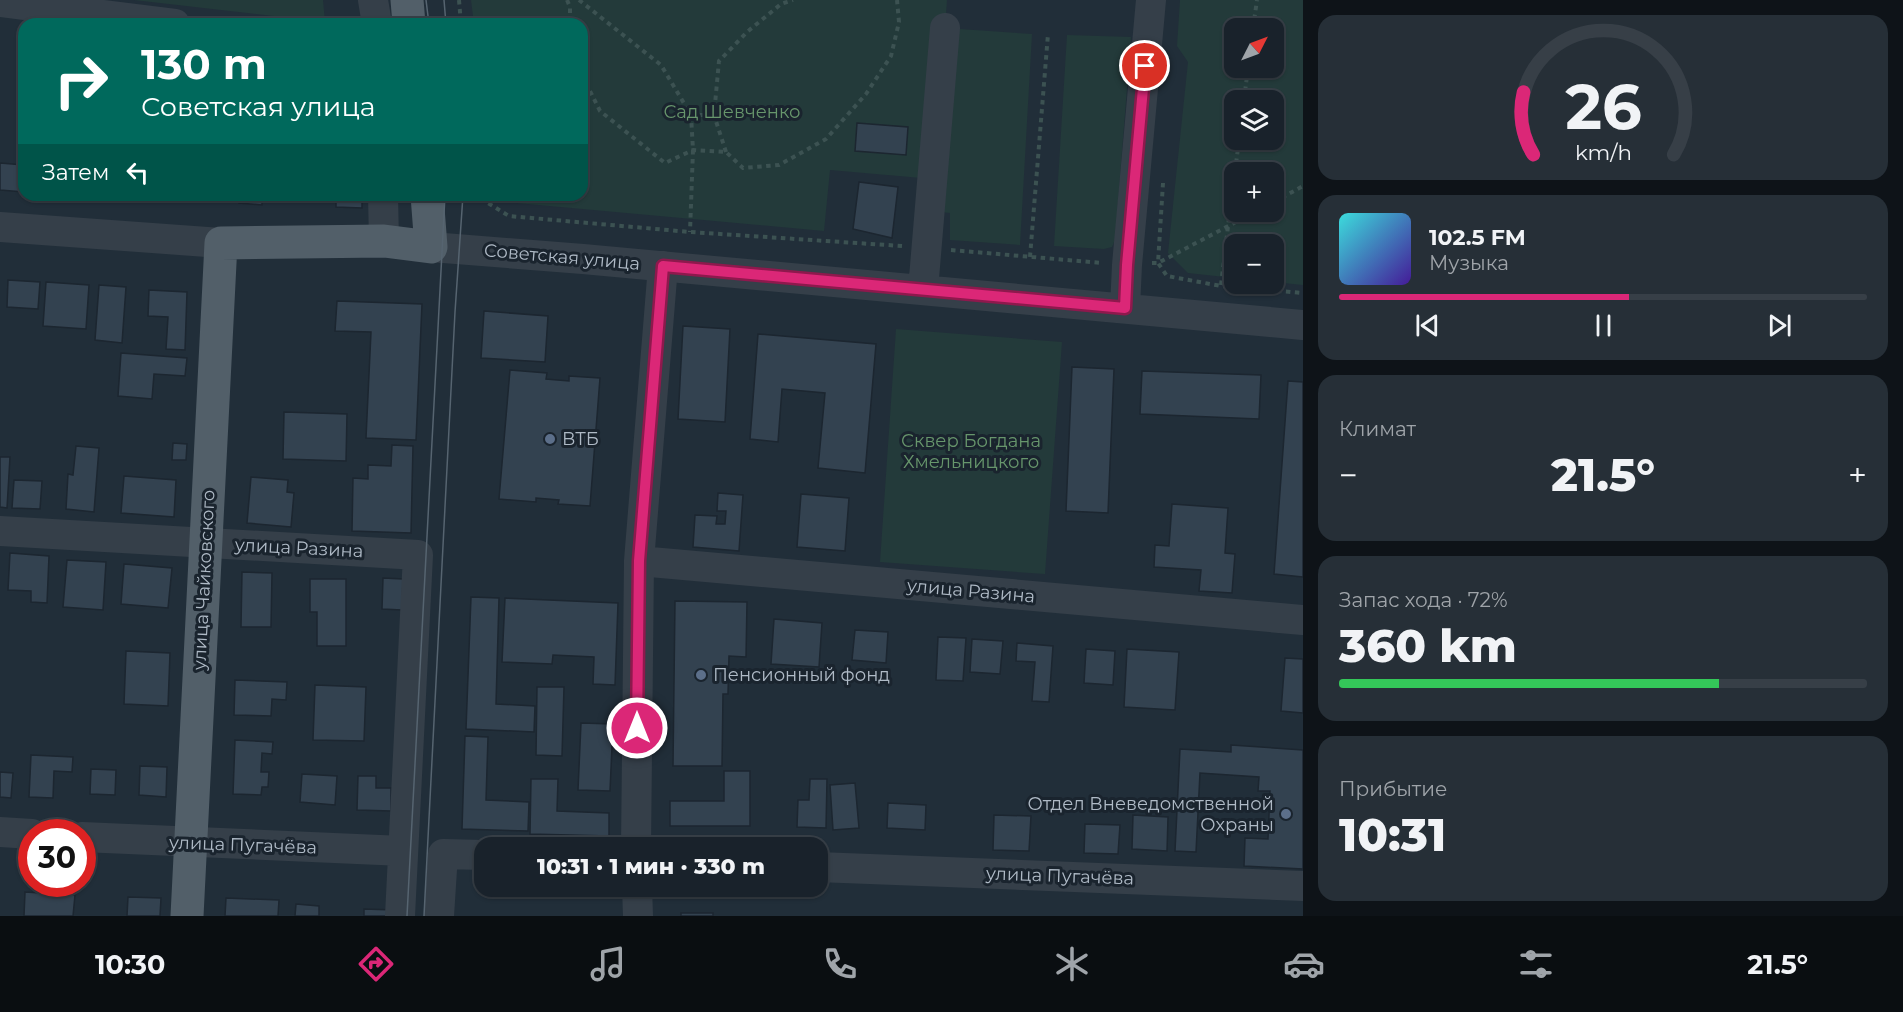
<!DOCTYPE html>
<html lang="ru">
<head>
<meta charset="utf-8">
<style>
  body { margin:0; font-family:Montserrat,sans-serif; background:#262f37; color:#f1f3f6; height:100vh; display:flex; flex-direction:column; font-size:22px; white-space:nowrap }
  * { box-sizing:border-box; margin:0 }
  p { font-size:20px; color:#9fa4a9 }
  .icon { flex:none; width:33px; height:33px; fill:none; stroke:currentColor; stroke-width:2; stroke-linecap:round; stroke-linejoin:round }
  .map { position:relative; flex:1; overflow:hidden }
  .panel { display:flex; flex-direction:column; gap:15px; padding:15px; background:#0e1318; width:600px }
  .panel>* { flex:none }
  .banner { position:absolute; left:18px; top:18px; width:570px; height:183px; border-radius:18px; box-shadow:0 2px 4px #0004,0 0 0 2px #373f47; background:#00695c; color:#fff; overflow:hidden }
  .needle { width:39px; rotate:48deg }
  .fabs { position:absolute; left:1224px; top:18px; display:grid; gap:12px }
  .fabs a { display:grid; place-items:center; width:60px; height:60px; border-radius:12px; background:#19222b; box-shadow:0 2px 4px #0004,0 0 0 2px #373f47; font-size:30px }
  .speed { position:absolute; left:18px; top:819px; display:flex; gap:12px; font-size:30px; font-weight:700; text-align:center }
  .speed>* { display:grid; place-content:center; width:78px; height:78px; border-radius:50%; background:#19222b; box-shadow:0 2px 4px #0004,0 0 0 2px #373f47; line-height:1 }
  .speed .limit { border:9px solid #d22; background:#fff; color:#111 }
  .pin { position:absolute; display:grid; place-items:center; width:51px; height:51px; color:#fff; margin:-26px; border:3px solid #fff; border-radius:50%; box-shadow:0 2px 6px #0007 }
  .me { position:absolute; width:66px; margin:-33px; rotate:0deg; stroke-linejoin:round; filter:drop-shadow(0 0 4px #0008) }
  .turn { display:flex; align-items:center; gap:21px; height:126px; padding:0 24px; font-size:27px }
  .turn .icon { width:78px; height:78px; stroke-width:2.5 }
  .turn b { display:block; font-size:42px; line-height:51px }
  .then { display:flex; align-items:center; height:57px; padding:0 24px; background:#0003; gap:12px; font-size:22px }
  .big { font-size:45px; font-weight:800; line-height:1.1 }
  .panel .widget { flex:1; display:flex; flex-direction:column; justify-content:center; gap:9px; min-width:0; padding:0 21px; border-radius:18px; background:#262f37 }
  .panel .dial { align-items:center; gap:0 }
  .dial svg { height:156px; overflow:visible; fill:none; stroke:#373f47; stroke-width:7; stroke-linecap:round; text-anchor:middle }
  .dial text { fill:#f1f3f6; stroke:none }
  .song { display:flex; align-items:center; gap:18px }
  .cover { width:72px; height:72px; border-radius:9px; background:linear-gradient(135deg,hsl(180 70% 55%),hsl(260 70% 35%)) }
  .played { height:6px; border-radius:3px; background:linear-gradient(90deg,#db2777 55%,#373f47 55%) }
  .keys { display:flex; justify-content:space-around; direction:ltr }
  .heat { display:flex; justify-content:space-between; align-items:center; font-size:33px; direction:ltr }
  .charge { height:9px; border-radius:4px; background:linear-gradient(90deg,#34c759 72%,#373f47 0) }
  .trip { position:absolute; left:474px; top:837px; width:354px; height:60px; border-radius:18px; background:#19222b; box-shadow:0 2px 4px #0004,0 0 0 2px #373f47; font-weight:800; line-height:60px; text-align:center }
  .tab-bar { display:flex; height:96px; justify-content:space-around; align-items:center; background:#0a0e11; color:#9fa4a9 }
  .tab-bar .icon { width:42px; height:42px }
  .tab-bar .current { color:#db2777 }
  .tab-bar b { font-size:27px; color:#f1f3f6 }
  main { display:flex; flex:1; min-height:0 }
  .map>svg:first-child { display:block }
  .green { fill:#233a3a; fill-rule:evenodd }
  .building { fill:#334250; stroke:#1c2630; stroke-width:1.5 }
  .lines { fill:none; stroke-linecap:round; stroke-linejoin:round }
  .path { stroke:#3c5252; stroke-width:4; stroke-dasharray:4.5 4.5; stroke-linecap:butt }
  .minor { stroke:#353f49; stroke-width:30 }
  .major { stroke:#525f69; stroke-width:33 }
  .tram { stroke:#566470; stroke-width:1.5 }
  .route-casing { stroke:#8e194d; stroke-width:15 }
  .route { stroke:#db2777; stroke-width:10 }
  .service-dot { fill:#5c6f8a; stroke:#1a242e; stroke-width:2 }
  .labels { text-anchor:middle; stroke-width:6; stroke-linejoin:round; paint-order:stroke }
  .park-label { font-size:18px; fill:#67966c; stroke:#1a242e }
  .street-label { font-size:18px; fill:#afbac6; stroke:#1a242e }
  .poi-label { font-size:18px; fill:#afbac6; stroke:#1a242e; text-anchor:start }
</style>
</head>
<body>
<main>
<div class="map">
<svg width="1303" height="916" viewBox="0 0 1303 916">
  <rect width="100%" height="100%" fill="#212e39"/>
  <!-- green -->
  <path class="green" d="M134,0h189l2,22z
    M471,0h476l-2,28 87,6 -12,211 -70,-5v-27l-17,-2v-32l-103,-9 -6,61 -330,-30v-6h88v-171h-108z
    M1180,0h123v285l-29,-3v-38h-40v34l-46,-5 -20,-20 20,-191 -11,-16zM1274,28v40h-40v-40zM1274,100v40h-40v-40zM1274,172v40h-40v-40z
    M1067,35l64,2 -16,203 -3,7 -8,2 -50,-3z
    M896,329l166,13 -17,232 -165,-12z"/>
  <!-- building -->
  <path class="building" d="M22,36l2,1v23h-5z
    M857,123l51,4 -2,28 -51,-4z
    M0,163l24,2v27l-24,-2z
    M859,182l39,5 -6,51 -39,-9z
    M150,195h39v4l-39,-1z
    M204,195h23l-1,6 -22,-1z
    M240,195h22v10l-23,-2z
    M336,195h26v13l-26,-1z
    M8,280l32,2 -2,27 -31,-2z
    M46,282l43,3 -3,44 -43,-3z
    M99,285l27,2 -4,56 -27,-3z
    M149,290l38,2 -2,58 -19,-1 2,-32 -20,-1z
    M337,301l85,3 -6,136 -50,-2 5,-106 -36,-1z
    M484,311l64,5 -3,46 -64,-4z
    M683,326l47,3 -5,93 -47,-3z
    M758,334l118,10 -11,129 -47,-5 7,-75 -43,-4 -4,53 -28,-3z
    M121,353l66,5 -2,18 -31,-2 -2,25 -34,-3z
    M1072,367l42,2 -6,144 -42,-2z
    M510,370l37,3 -1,6 23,2v-5l31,2 -10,128 -32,-2 1,-4 -23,-2v4l-37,-3z
    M1142,371l119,4 -2,44 -119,-5z
    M1288,381l15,1v195l-29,-3z
    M284,412l63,2 -1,47 -63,-2z
    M173,443l14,1 -1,16h-14z
    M392,445l21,1 -2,87 -59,-2 1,-53 15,1v-14l23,1z
    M76,446l23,2 -5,64 -28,-3 2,-35 5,1z
    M0,457h10l-3,51 -7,-1z
    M124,476l52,4 -2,37 -53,-4z
    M251,477l37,3 -1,12 7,1 -3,34 -44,-4z
    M14,480l28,1 -2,28 -28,-1z
    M718,493l25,2 -4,56 -46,-4 2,-32 22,1 -1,8h9l1,-13h-9z
    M801,494l48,4 -4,53 -48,-4z
    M1172,504l56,4 -3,45 10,1 -3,39 -33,-2 2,-21 -47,-3 1,-22 14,1z
    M10,553l39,3 -2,47 -16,-1v-11l-23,-1z
    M67,560l39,2 -3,48 -40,-3z
    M124,564l48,4 -4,40 -47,-4z
    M242,572l30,1 -1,54h-30z
    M383,578l20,1 -1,31 -20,-1z
    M310,579h36v67h-29v-34h-7z
    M471,597l28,1 -3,106 39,2 -1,26 -68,-3z
    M505,598l113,5 -3,82 -22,-1 1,-27 -41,-2 -1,9 -50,-2z
    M675,601l72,1 -1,55 -17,-1 -1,38h-5l-1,72h-49z
    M774,619l48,4 -3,44 -48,-3z
    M855,630l33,2 -2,31 -34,-3z
    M938,637l28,1 -3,43 -27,-1z
    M972,639l31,2 -3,33 -30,-2z
    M1017,643l36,3 -4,56 -17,-1 3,-39 -19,-1z
    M1086,649l29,2 -2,34 -29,-2z
    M1127,649l52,3 -4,58 -51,-3z
    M126,651l44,2 -2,53 -44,-2z
    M1285,658l18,1v54l-22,-2z
    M235,680l52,2 -1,18 -14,-1 -1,17 -37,-1z
    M315,685l51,2 -2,54 -51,-1z
    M537,687h27l-2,69 -26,-1z
    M581,723l32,1 -3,67 -32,-1z
    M465,736l23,1 -2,63 43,2 -1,29 -66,-2z
    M235,740l38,2 -1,12 -10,-1 -1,19h8l-1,15h-6l-1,8 -28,-1z
    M1231,745l72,5v119l-59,-3 1,-28 23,1 2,-48h-12l1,-14 -59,-4 -4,79 -21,-1 5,-102 51,3z
    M31,755l42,2 -1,15 -18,-1 -1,27 -24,-1z
    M140,766l27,1 -1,30 -27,-2z
    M91,769l25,1 -1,25 -25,-1z
    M724,771h26v55h-80v-25h54z
    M0,772l13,1 -2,25 -11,-1z
    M302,774l35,2 -2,29 -35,-3z
    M358,776h18v12h15v23l-34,-1z
    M531,779h27l-1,32 52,2v23l-79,-2z
    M810,779h17l-1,49 -29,-1 1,-27h11z
    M855,783l4,45 -26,2 -3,-45z
    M888,803l38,2 -1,25 -38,-2z
    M994,815l37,1 -2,35 -36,-1z
    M1133,815l35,2 -1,34 -35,-2z
    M1085,824l35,1 -2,29 -34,-1z
    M25,892l50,3 -2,21h-49z
    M128,897l33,1 -1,18h-33z
    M226,898l53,2 -1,16h-53z
    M296,904l23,2v10h-24z
    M364,909l30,1v6h-30z
    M681,913h32v3h-32z"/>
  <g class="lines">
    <!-- path -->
    <path class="path" d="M459,0l2,24
      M567,0l3,7v17
      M579,0l82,65 30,50 2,35 -3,82
      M1253,28l4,-28
      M582,75l18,36 65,52 28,-13 33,2 17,16 36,-3 47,-26 40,-45 25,-38 8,-34 -2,-22
      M1244,100l4,-32
      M691,115h23
      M726,152l-12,-37 5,-54 28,-29 34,-28 12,-4
      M1235,172l4,-32
      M1163,183l-5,80 9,13 54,10 82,7
      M485,195l3,8 21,13 181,16 212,14
      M1274,202l29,-16
      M951,250l151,13
      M1030,257l18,-223
      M1152,263h6l97,-51
      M1221,285l13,-109"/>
    <!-- minor -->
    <path class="minor" d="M373,0l4,24
      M0,2l175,22
      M383,195l1,46
      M0,227l221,16
      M431,247l152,12 720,66
      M923,290l22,-262
      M1125,308l2,-43 24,-265
      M0,531l418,24 -18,361
      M639,561l664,59
      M0,832l32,2
      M82,837l321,14
      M636,848l3,-287 24,-295
      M818,867l485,19
      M637,886l1,30
      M439,916l4,-62 41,1"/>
    <!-- major -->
    <path class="major" d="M407,0l2,24
      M187,916l34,-673 163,-2 47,6 -4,-52"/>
    <!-- tram -->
    <path class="tram" d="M426,0l3,24
      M444,0l2,24
      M407,916l38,-721
      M424,916l31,-604 8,-117"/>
  </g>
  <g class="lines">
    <!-- route casing -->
    <g class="route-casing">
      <path id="route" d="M637,728l2,-167 24,-295 462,42 2,-43 18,-199"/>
    </g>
    <!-- route -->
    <use href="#route" class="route"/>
  </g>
  <!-- markers -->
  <g class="service-dot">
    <circle cx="550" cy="439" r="6"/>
    <circle cx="701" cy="675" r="6"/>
    <circle cx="1286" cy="814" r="6"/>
  </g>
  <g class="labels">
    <!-- park labels -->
    <g class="park-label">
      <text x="732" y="118">Сад Шевченко</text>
      <text x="971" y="447">Сквер Богдана<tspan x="971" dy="21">Хмельницкого</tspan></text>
    </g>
    <!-- street labels -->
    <g class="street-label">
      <text transform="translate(562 257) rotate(5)" y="6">Советская улица</text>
      <text transform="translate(299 548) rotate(3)" y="6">улица Разина</text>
      <text transform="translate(204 580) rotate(-87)" y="6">улица Чайковского</text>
      <text transform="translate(971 591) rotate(5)" y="6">улица Разина</text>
      <text transform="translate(243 845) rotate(2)" y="6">улица Пугачёва</text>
      <text transform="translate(1060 876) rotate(2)" y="6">улица Пугачёва</text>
    </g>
    <!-- poi labels -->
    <g class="poi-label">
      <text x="562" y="445">ВТБ</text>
      <text x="713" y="681">Пенсионный фонд</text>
      <text x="1274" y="810" text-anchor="end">Отдел Вневедомственной<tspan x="1274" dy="21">Охраны</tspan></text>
    </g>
  </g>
</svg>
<div class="fabs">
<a><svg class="needle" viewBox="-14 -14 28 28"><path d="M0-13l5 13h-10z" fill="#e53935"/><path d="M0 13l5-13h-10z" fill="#9fa4a9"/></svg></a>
<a><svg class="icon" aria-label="layers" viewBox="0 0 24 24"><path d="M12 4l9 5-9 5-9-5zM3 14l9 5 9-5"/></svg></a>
<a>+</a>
<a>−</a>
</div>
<div class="speed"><div class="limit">30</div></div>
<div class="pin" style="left:1145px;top:66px;background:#d93025"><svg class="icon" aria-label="arrive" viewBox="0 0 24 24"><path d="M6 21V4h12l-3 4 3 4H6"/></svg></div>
<svg class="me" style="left:637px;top:728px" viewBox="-20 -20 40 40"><circle r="17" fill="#db2777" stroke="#fff" stroke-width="3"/><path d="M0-11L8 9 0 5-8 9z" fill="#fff"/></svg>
<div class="trip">10:31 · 1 мин · 330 m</div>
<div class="banner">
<div class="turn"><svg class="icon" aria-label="right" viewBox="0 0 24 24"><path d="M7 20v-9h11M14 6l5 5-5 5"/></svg><div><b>130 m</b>Советская улица</div></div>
<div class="then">Затем<svg class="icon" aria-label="left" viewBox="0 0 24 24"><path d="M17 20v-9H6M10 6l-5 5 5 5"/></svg></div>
</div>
</div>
<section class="panel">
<div class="widget dial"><svg viewBox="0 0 100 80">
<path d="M14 69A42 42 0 1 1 86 69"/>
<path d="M14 69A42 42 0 0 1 9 37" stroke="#db2777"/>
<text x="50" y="56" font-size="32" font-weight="700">26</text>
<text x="50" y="72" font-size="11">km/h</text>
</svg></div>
<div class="widget">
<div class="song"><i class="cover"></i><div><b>102.5 FM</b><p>Музыка</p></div></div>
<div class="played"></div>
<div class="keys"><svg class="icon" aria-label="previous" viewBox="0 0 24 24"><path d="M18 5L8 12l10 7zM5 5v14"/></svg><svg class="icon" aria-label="pause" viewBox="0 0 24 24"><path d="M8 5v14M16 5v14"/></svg><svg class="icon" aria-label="next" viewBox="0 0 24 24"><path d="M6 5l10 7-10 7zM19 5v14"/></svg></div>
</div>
<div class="widget"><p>Климат</p>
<div class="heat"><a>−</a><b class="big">21.5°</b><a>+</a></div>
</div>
<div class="widget"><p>Запас хода · 72%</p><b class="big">360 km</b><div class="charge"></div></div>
<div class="widget"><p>Прибытие</p><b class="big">10:31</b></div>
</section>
</main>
<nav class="tab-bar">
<b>10:30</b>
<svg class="icon current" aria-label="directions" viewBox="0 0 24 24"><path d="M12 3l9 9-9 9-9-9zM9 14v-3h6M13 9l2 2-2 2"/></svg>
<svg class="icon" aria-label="music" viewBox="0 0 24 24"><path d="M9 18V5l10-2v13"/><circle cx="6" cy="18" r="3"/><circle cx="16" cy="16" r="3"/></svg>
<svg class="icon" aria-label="phone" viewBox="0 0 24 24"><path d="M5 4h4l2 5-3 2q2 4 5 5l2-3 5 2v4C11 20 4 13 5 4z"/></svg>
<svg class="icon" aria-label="climate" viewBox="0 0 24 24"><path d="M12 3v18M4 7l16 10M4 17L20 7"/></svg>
<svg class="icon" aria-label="car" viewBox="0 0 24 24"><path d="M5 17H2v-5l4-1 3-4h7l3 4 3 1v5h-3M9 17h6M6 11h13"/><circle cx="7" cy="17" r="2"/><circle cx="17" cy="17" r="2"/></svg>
<svg class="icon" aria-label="filters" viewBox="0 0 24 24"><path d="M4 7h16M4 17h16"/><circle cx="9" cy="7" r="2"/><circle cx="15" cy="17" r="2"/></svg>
<b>21.5°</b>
</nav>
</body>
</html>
